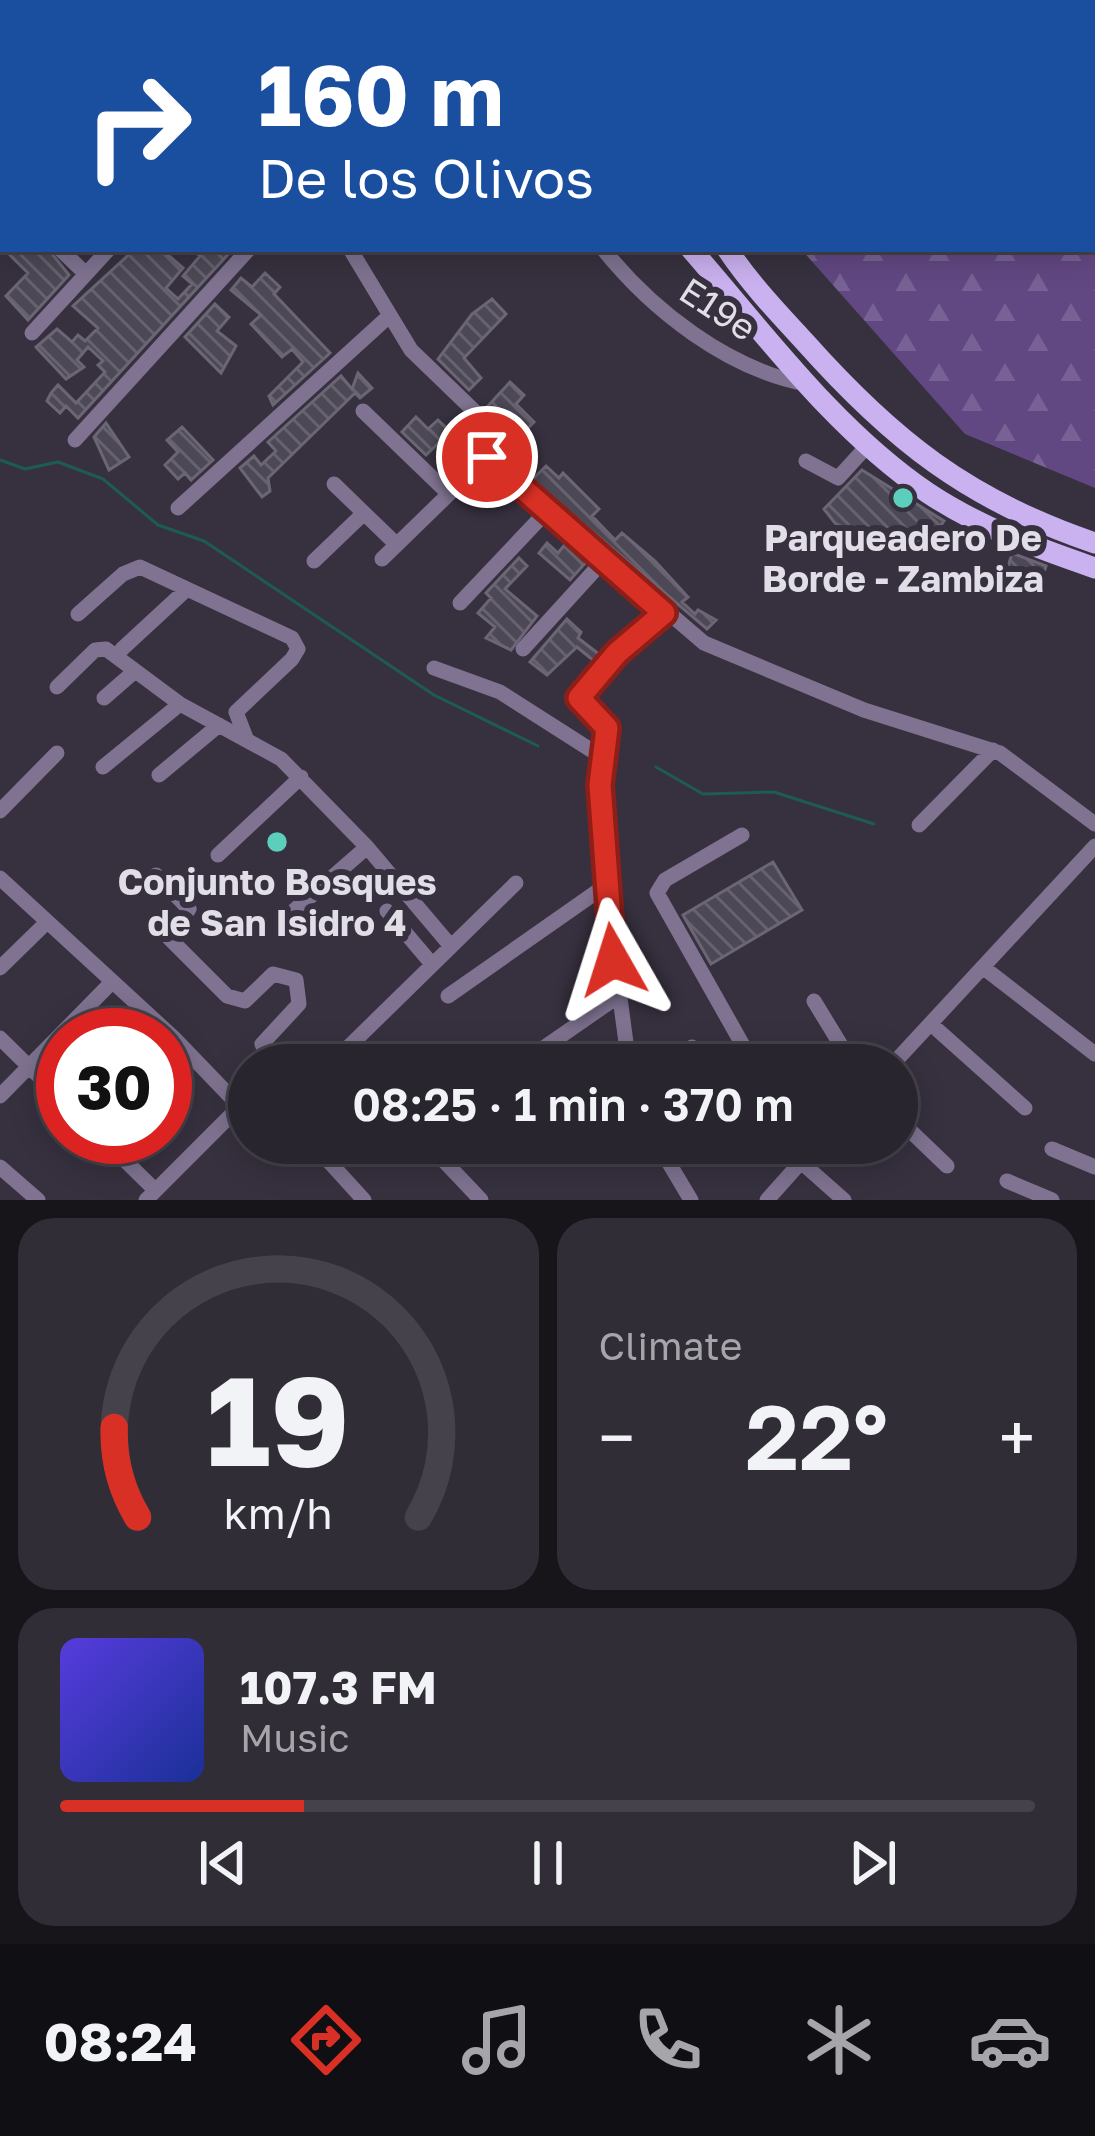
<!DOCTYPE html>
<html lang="en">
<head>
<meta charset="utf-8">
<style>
  body { margin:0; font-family:"Golos Text",sans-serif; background:#312d37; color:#f1f3f6; height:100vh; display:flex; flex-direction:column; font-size:45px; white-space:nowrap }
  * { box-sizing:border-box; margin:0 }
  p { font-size:39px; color:#a5a5aa }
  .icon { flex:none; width:66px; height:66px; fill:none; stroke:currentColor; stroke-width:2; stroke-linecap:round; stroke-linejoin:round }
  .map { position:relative; height:1200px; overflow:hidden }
  .side { display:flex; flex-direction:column; gap:18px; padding:18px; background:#17141a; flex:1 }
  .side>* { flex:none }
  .banner { position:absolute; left:0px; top:0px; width:1095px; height:252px; box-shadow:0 6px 30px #0003,0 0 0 3px #45424b; background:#1a4fa0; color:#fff; overflow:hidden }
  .speed { position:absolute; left:36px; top:1008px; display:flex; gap:24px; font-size:60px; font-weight:700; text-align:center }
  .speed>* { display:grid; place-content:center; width:156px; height:156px; border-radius:50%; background:#29252f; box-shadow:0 6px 30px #0003,0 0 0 3px #45424b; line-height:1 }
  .speed .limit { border:18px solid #d22; background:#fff; color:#111 }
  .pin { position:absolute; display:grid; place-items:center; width:102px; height:102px; color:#fff; margin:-51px; border:6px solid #fff; border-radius:50%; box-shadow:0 3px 12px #0007 }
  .me { position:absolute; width:132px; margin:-66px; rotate:354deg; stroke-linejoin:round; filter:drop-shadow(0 0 9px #0008) }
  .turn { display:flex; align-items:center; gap:42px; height:252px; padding:0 60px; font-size:54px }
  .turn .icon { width:156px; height:156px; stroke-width:2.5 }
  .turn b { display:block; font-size:84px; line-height:102px }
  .big { font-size:90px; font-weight:600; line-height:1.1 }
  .side .tile { flex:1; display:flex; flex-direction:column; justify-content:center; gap:18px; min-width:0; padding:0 42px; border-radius:36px; background:#312d37 }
  .side .dial { align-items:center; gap:0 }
  .dial svg { height:312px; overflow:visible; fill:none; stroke:#45424b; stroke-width:7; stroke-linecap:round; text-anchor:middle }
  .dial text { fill:#f1f3f6; stroke:none }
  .song { display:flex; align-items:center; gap:36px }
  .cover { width:144px; height:144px; border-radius:18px; background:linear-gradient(135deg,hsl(250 70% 55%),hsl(230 70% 35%)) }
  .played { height:12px; border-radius:6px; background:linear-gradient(90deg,#d93025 25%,#45424b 25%) }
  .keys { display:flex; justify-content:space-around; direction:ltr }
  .heat { display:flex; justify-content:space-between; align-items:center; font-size:66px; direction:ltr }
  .side .tiles { flex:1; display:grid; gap:18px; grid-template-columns:1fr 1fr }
  .tile:last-child { grid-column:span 2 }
  .trip { position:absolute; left:228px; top:1044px; width:690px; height:120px; border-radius:60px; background:#29252f; box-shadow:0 6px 30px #0003,0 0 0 3px #45424b; font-weight:600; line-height:120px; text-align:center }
  .menu { display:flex; height:192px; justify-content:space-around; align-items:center; background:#100f13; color:#a5a5aa }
  .menu .icon { width:84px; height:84px }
  .menu .selected { color:#d93025 }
  .menu b { font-size:54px; color:#f1f3f6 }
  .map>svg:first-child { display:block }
  .forest { fill:url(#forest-firs) }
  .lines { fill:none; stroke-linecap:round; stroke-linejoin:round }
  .stream { stroke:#1e5b52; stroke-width:3 }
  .building { fill:url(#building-back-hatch); stroke:#6b6575; stroke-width:3 }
  .minor { stroke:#7f7391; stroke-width:15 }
  .major { stroke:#cab1ef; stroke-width:21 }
  .highway { stroke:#e2d0fd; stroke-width:24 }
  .route-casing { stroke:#8d1f18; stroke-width:30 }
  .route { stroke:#d93025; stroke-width:21 }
  .poi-dot { fill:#5bcebc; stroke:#37313f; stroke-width:4.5 }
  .labels { text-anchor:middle; stroke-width:12; stroke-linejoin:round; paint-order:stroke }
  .street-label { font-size:36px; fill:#e1dee7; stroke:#37313f }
  .poi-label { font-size:36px; font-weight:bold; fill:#e1dee7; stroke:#37313f }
</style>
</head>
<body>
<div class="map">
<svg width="1095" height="1200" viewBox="0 0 1095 1200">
  <defs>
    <pattern id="forest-firs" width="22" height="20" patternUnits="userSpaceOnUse" patternTransform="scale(3)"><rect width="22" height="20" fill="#624883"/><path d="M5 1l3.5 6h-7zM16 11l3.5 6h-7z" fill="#786295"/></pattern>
    <pattern id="building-back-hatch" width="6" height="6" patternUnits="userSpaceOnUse" patternTransform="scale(3)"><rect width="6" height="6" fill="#4d4856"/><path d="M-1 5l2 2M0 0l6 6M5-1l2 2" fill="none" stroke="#66626e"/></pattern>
  </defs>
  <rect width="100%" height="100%" fill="#37313f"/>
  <!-- forest -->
  <path class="forest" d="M731,0h364v488l-130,-54 -164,-185h291v-246z"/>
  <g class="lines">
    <!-- stream -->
    <path class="stream" d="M937,3l2,-3
      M0,460l25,9 33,-7 45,17 55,46 46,16 230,154 104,51
      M656,767l47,27 71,-2 100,32"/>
  </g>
  <!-- building -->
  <path class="building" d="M4,249h44l21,26 -41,45 -22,-24 22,-23z
    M135,249h37l-5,5 16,14 -17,20 12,11 14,-15 -9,-8 17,-20 -8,-7h41l-155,169 -12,-12 -6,7 -13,-12 4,-8 7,-8 18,18 29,-31 -7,-7 5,-4 -15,-14 -11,13 7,7 -18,12 -30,-32 21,-18 15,13 6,-7 7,6 13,-13 -25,-22z
    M265,273l15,14 -6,7 56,59 -57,52 -4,-9 34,-34 -11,-13 -10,8 -31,-33 10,-9 -30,-25 10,-12 11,9z
    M492,299l14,15 -42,44 17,20 -12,12 -31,-31 34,-45z
    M215,304l14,13 -12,14 19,15 -15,27 -36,-36z
    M358,373l14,15 -12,10 -5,-5 -87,85 2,13 -8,6 -22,-29 14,-12 7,9 15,-14 -8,-9 73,-66 11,13z
    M510,382l14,13 -8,9 18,18 -16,16 -31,-31z
    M416,417l12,12 10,-9 15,14 14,-13 20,21 -38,35 -7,-7 13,-18 -12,-13 -17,16 -24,-23z
    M106,423l23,34 -20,13 -15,-33z
    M182,427l31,33 -22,20 -6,-7 -7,6 -13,-14 13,-13 -11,-12z
    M546,466l13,12 4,-5 36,36 -7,7 23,24 7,-7 33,28 33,36 -6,5 13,12 3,-4 18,10 -9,9 -175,-149z
    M862,470l82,51 -9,12 -6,-4 -14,19 -23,-14 -10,13 -47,-24 -11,-14z
    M567,542l21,18 -18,20 -31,-27 8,-10 11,10z
    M1012,553l34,13 -6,21 -35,-9z
    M519,558l8,8 -22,23 32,27 -26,34 -25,-12 9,-11 -17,-14 13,-15 -5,-5z
    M567,619l14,13 -3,6 22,17 -6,6 -17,-14 -30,28 -17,-13z
    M773,862l29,48 -91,54 -28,-49z"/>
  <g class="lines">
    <!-- minor -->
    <path class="minor" d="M149,0l4,3
      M69,3l4,-3
      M0,69l3,-3
      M0,182l3,-3
      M60,249l26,25
      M350,249l61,101 87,84 2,13 -13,10 217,186 160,67 136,43 95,71
      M603,249c49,61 124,120 203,135
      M32,333l77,-84
      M363,411l85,82
      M75,440l174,-191
      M806,461l32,17 31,-34
      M334,484l62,60
      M178,508l210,-191
      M382,559l105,-102
      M314,561l50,-48
      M460,603l87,-92
      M78,614l45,-40 17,-7 152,71 6,11 -6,10 -56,53 10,26
      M122,649l65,-60
      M523,649l81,-89
      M434,668l66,24 105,67
      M57,687l38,-37 11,-1 74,55 101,55 86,88 82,97
      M104,698l31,-27
      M103,767l77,-63
      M159,775l60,-50
      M0,811l57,-58
      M919,825l74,-75
      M742,835l-77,45 -8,13 97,172
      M218,855l83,-78
      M156,875l33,34 -20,29 58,58 18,5 28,-27 23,6 3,24 -37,40 9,21
      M0,878l174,160 75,78
      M387,911l44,52
      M281,922l86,-75
      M0,968l46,-45
      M984,968l111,86
      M448,996l157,-110
      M814,1001l39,64
      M931,1024l94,84
      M0,1038l63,62
      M692,1047l12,18
      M330,1065l186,-182
      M519,1065l98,-68
      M629,1065l-24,-179 -5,-101 7,-58 -28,-29 38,-45 47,-40
      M892,1065l203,-219
      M0,1096l111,-113
      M897,1118l50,48
      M101,1137l54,53
      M312,1143l52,57
      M427,1143l54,57
      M657,1143l34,57
      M1052,1149l43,18
      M801,1162l43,38
      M0,1167l38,33
      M1007,1181l45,19
      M146,1200l94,-94
      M767,1200l51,-57"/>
    <!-- major -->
    <path class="major" d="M691,249c73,84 144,181 237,244 51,34 109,55 167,75
      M727,249c22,33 50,63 77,92 88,99 164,159 291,202"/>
    <!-- highway -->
    <path class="highway" d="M422,0l5,3
      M460,0l6,3
      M593,3l3,-3
      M663,3v-3"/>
  </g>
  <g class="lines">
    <!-- route casing -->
    <g class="route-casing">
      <path id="route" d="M487,457l177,156 -47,40 -38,45 28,30 -7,57 13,175"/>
    </g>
    <!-- route -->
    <use href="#route" class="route"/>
  </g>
  <!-- markers -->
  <g class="poi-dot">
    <circle cx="903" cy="498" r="12"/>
    <circle cx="277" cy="842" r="12"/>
  </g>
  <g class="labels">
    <!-- street labels -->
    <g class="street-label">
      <text transform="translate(718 309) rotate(33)" y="13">E19e</text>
    </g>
    <!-- poi labels -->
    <g class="poi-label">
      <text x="903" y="551">Parqueadero De<tspan x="903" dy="41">Borde - Zambiza</tspan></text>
      <text x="277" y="895">Conjunto Bosques<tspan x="277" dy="41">de San Isidro 4</tspan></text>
    </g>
  </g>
</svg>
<div class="speed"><div class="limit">30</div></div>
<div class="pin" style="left:487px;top:457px;background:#d93025"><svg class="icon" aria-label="arrive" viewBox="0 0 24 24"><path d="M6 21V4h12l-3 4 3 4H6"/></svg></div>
<svg class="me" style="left:613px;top:960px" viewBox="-20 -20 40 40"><path d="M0-17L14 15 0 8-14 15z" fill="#d93025" stroke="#fff" stroke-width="4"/></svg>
<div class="trip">08:25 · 1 min · 370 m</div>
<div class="banner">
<div class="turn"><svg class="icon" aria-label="right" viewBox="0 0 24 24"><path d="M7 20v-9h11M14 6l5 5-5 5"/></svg><div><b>160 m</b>De los Olivos</div></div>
</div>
</div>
<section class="side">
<div class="tiles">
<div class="tile dial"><svg viewBox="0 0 100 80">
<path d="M14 69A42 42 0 1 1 86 69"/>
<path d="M14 69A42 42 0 0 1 8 46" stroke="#d93025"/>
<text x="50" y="56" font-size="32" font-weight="700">19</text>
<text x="50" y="72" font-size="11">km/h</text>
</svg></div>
<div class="tile"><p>Climate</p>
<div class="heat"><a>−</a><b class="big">22°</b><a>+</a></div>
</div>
<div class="tile">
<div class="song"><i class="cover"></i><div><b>107.3 FM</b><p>Music</p></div></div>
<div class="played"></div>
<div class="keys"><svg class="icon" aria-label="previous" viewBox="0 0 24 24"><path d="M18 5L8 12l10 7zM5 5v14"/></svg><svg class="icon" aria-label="pause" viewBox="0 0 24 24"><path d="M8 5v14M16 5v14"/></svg><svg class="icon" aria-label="next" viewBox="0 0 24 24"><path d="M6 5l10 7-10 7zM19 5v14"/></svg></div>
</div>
</div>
</section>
<nav class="menu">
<b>08:24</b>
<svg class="icon selected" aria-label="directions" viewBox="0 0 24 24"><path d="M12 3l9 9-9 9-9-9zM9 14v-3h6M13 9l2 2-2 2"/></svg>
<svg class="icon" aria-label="music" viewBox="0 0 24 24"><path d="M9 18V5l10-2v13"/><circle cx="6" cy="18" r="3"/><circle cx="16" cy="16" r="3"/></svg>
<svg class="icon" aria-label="phone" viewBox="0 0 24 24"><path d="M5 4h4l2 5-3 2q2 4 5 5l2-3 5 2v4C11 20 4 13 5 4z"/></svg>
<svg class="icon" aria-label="climate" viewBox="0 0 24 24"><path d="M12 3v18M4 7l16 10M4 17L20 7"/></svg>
<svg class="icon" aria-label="car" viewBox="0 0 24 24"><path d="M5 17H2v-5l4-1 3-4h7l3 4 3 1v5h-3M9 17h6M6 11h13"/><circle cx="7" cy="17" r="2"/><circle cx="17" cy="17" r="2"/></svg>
</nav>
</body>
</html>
